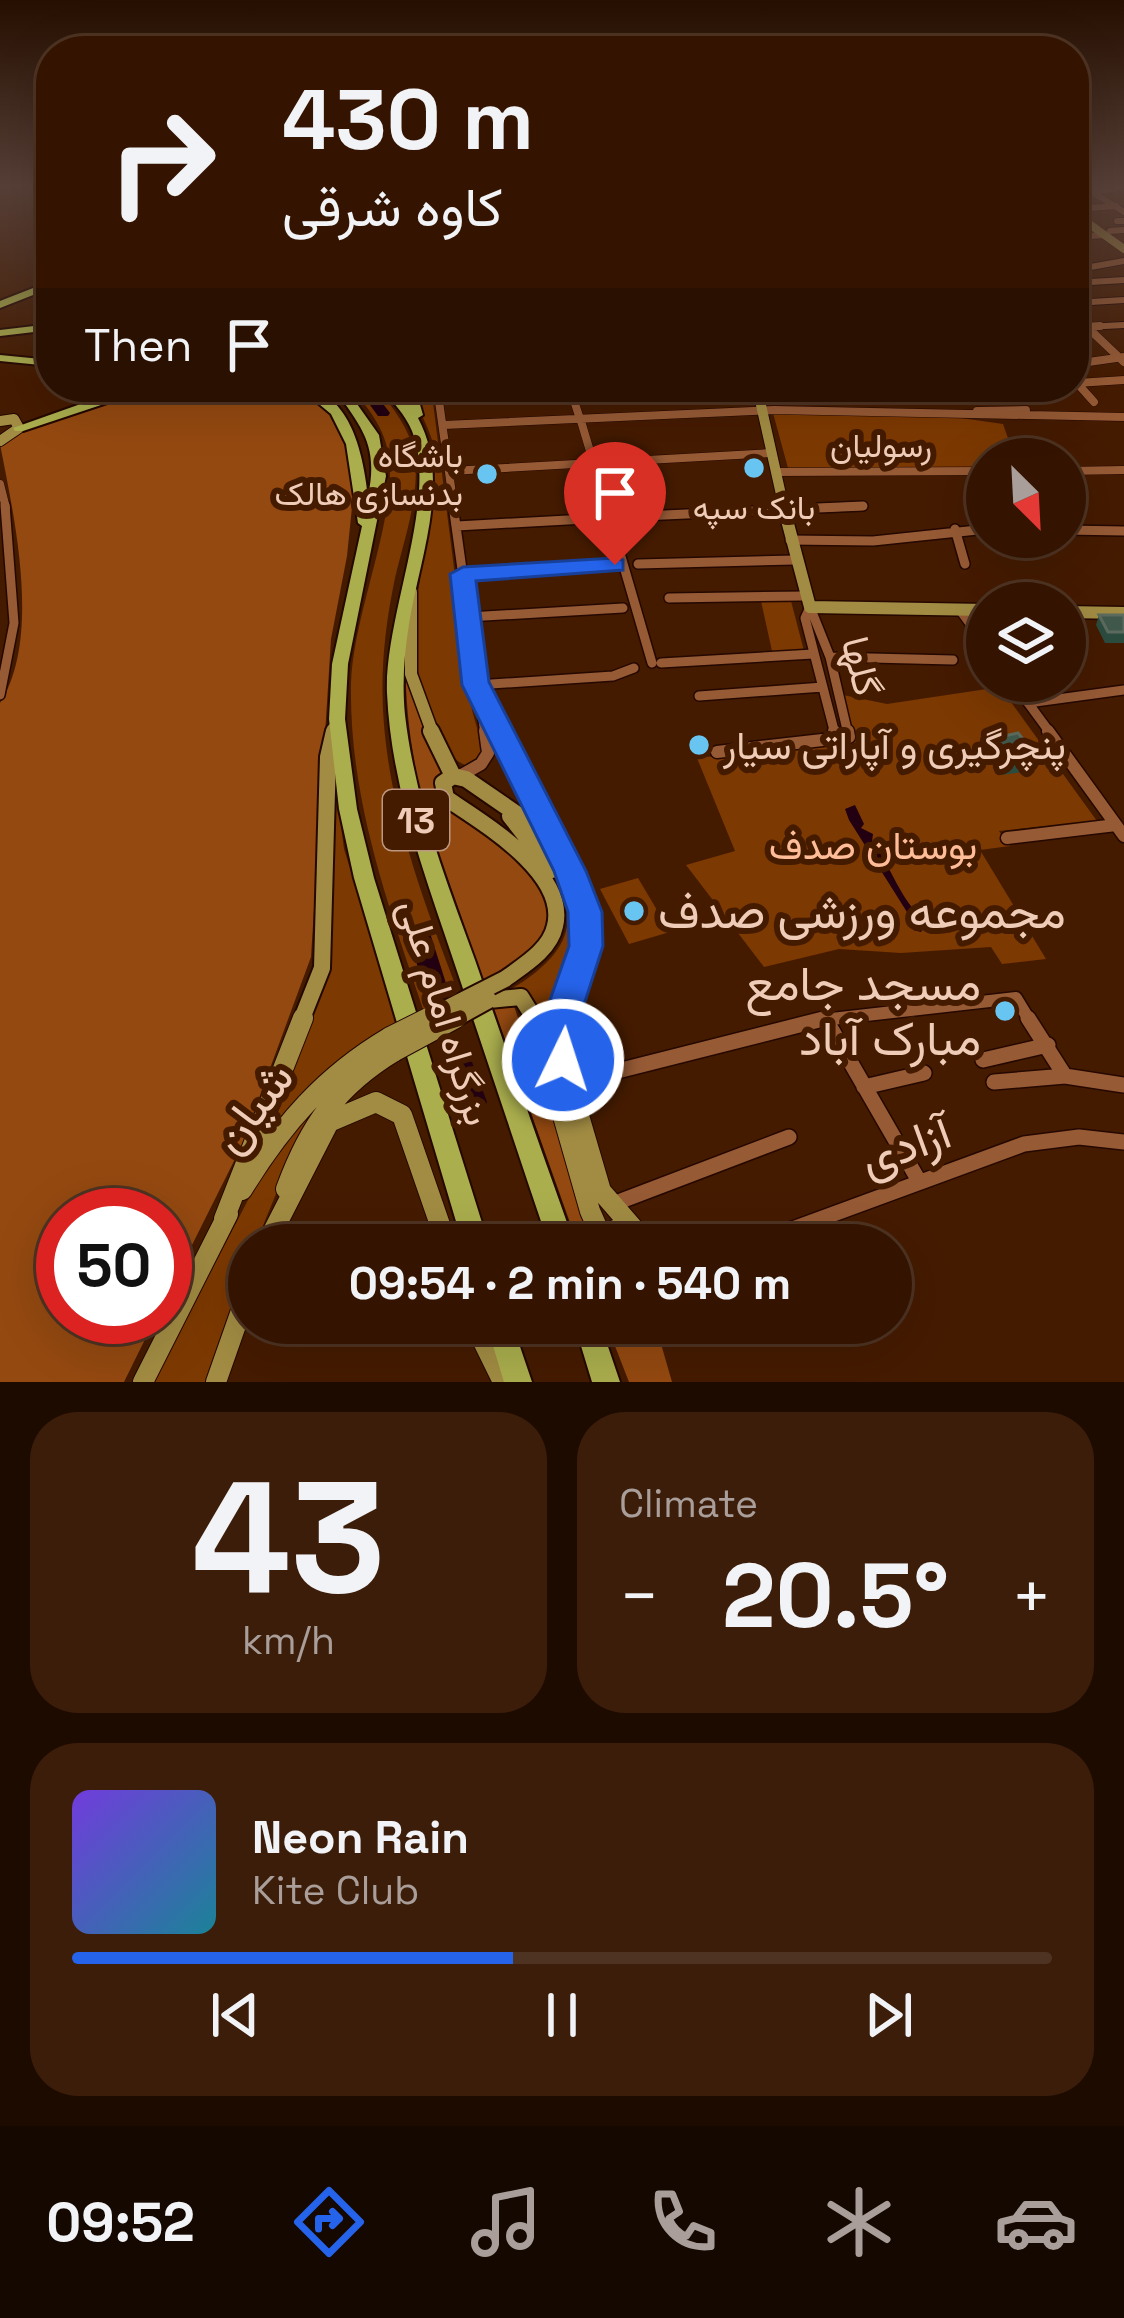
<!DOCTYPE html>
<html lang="en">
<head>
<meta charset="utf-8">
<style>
  body { margin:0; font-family:"Space Grotesk",Vazirmatn,sans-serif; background:#3c1d0a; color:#f1f3f6; height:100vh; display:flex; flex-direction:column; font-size:45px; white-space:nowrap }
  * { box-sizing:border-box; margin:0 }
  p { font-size:39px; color:#a99e99 }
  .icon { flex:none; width:66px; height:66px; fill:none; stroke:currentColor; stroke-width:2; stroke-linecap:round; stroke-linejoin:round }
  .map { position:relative; height:1382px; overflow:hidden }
  .drawer { display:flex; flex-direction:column; gap:30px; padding:30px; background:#1d0b00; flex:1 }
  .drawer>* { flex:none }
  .banner { position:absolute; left:36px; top:36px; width:1053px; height:366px; border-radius:48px; box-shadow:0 12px 48px #0002,0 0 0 3px #4e3322; background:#341400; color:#f1f3f6; overflow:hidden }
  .needle { width:78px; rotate:156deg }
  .controls { position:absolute; left:966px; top:438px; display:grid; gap:24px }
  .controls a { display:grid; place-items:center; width:120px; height:120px; border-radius:50%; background:#341400; box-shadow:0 12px 48px #0002,0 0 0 3px #4e3322; font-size:60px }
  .speed { position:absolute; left:36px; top:1188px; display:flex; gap:24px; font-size:60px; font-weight:700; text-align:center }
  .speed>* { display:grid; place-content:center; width:156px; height:156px; border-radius:50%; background:#341400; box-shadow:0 12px 48px #0002,0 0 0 3px #4e3322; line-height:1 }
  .speed .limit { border:18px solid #d22; background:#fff; color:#111 }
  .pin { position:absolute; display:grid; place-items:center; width:102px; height:102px; color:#fff; margin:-123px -51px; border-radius:50% 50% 50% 0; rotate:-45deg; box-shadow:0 0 12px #0007 }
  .pin .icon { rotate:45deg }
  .me { position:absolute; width:132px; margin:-66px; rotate:4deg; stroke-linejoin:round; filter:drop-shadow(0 0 9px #0008) }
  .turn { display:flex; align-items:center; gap:42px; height:252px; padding:0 48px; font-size:54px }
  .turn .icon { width:156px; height:156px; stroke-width:2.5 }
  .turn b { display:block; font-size:84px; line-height:102px }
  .then { display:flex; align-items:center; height:114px; padding:0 48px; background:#0003; gap:24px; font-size:45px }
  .big { font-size:90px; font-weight:700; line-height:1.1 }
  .drawer .tile { flex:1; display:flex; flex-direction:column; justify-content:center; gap:18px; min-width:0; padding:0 42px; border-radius:48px; background:#3c1d0a }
  .drawer .dial { align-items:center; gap:0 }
  .dial b { font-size:156px; line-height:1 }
  .song { display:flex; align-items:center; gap:36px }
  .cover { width:144px; height:144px; border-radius:18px; background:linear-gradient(135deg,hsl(260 70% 55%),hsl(190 70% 35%)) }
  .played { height:12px; border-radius:6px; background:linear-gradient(90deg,#2563eb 45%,#4e3322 45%) }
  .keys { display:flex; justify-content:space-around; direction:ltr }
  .heat { display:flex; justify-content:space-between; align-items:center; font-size:66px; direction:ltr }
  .drawer .tiles { flex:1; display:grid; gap:30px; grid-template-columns:1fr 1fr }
  .tile:last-child { grid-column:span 2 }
  .trip { position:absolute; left:228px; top:1224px; width:684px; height:120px; border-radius:60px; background:#341400; box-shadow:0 12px 48px #0002,0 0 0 3px #4e3322; font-weight:700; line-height:120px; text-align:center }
  .tabs { display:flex; height:192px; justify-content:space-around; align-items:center; background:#150800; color:#a99e99 }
  .tabs .icon { width:84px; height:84px }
  .tabs .on { color:#2563eb }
  .tabs b { font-size:54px; color:#f1f3f6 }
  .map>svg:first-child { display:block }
  .green { fill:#7d3902 }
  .forest { fill:#944910 }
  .water { fill:#220012 }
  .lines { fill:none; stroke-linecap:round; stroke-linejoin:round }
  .river { fill:#220012; fill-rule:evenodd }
  .minor-far4-casing { stroke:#250800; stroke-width:8 }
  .minor-far3-casing { stroke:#250800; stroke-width:9 }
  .minor-far2-casing { stroke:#250800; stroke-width:12 }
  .minor-far1-casing { stroke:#250800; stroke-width:15 }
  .minor-casing { stroke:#250800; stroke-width:18 }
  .major-far4-casing { stroke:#250800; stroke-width:9 }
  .major-far3-casing { stroke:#250800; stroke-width:12 }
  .major-far2-casing { stroke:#250800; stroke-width:15 }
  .major-far1-casing { stroke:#250800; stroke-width:20 }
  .major-casing { stroke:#250800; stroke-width:22 }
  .highway-casing { stroke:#250800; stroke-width:4 }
  .minor-far4 { stroke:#965a35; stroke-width:6 }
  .minor-far3 { stroke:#965a35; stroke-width:8 }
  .minor-far2 { stroke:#965a35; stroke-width:9 }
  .minor-far1 { stroke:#965a35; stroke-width:12 }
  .minor { stroke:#965a35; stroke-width:15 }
  .major-far4 { stroke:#a28c43; stroke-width:8 }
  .major-far3 { stroke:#a28c43; stroke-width:10 }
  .major-far2 { stroke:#a28c43; stroke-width:12 }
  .major-far1 { stroke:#a28c43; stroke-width:16 }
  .major { stroke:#a28c43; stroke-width:20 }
  .highway { fill:#aaae4d; fill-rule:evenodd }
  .major-bridge-far1-casing { stroke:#250800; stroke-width:20; stroke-linecap:butt }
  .major-bridge-casing { stroke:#250800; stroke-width:22; stroke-linecap:butt }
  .major-bridge-far1 { stroke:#a28c43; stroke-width:16 }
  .major-bridge { stroke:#a28c43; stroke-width:20 }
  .wall { fill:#2c4c40 }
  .building { fill:#41594d; stroke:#5c6b5e; stroke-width:3 }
  .route { fill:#2563eb; stroke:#184099; stroke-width:3 }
  .poi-dot { fill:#68c4f0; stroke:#451b00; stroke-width:4.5 }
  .labels { text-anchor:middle; stroke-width:12; stroke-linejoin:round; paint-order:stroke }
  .far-street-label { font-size:33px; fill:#efccb8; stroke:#451b00 }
  .far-poi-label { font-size:33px; fill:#efccb8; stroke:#451b00; text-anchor:end }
  .shield { fill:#451b00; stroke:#bc9781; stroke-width:3 }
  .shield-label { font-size:36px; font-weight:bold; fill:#efccb8 }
  .street-label { font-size:39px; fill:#efccb8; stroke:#451b00 }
  .poi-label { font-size:39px; fill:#efccb8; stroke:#451b00; text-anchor:start }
  .park-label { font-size:39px; fill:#febd98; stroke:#451b00 }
  .near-poi-label { font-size:48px; fill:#efccb8; stroke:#451b00; text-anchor:start }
  .near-street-label { font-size:48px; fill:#efccb8; stroke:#451b00 }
</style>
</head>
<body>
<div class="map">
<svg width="1124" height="1382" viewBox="0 0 1124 1382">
  <rect width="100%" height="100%" fill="#451b00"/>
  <!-- green -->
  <path class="green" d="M349,387l29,2c16,20 31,39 36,64 8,43 -13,93 -21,135 -9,45 -13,91 -9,137 8,95 42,183 76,272l-35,18c-36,-108 -76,-215 -74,-331 2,-70 46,-166 38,-226 -3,-28 -21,-52 -40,-71z
    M412,387h19l41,323 12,43 -19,12c-15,-6 -20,-20 -27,-35 -49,-93 -4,-176 -3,-273 0,-23 -19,-47 -23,-70z
    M773,413l160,1 70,10 7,20 -18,1 7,14h-12v10l-199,-1z
    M761,601h30l13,50h-32z
    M1000,687l97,134 -98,10 11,15 -30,4 66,109 -44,5 -11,-17 -90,6 -62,-4 -75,18 -78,-102 49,-14 -38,-93 158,-17 -12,-46 44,9z
    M332,756l12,93 55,176c-68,36 -101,63 -142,130l50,-120 24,-90z
    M521,821l54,74 7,31 -28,121 -15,-35 -38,-17c99,-55 72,-98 20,-174z
    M638,878l32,54 -41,12 -29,-55z
    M337,1083l-29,33 -53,129h-6v14l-42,123h-54l129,-247z"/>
  <!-- forest -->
  <path class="forest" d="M185,387l82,1 45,13 21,15 15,20 7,42 -8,78 -16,83 -20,318 -70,190 -76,152v-84h-102v102h93l-32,65h-124v-679c42,-66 14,-186 0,-259 54,-33 123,-48 185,-57z
    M408,618l1,68 36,87 -8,11 81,69 32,46 -5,40 -41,38 92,268h-18l-152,-427c-16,-67 -25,-130 -18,-200z
    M606,1323h49l17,59h-43z"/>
  <!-- water -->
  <path class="water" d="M855,805l9,19 -3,4 12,6 -1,8c19,22 28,60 54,79l-5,11 -8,-2 -1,-10 -63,-100 -4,-11z"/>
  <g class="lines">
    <!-- river -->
    <path class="river" d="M357,387h13l20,26 -2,3h-10z
      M419,924l8,3 3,6 21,66 -4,7 -8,3 -8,-3 -4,-7 -19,-66 3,-6z
      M463,1058l9,4 15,40 -4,8 -9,3 -9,-3 -14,-41 3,-7z"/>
    <!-- minor-far4 casing -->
    <g class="minor-far4-casing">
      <path id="minor-far4" d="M1084,187l40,25
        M1093,192l31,-5
        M1077,209l39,-3
        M1117,221h7
        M1110,231l14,-1
        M1074,237l31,-2
        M1074,270l50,-9
        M1074,283l50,-3
        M1074,303l50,-3
        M1074,315l15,14
        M1085,327l39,-2"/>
    </g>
    <!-- minor-far3 casing -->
    <g class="minor-far3-casing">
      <path id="minor-far3" d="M1086,326l38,36
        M1085,327l15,-1
        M1074,364l50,-7
        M437,387l17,121
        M570,388l9,28
        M439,395l155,-8
        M1094,402l-17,-19 47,-3
        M977,411l49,-1
        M581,421l26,87
        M444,425l330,-15 350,7
        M450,471l321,-18
        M1065,471l59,-1
        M776,472l211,-1
        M0,484l6,24
        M819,508l44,-2"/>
    </g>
    <!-- minor-far2 casing -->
    <g class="minor-far2-casing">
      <path id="minor-far2" d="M453,505l32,229
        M606,505l46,158
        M620,517l243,-11
        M457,526l147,-8
        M955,529l10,35
        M1065,530l59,1
        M790,540l83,1 114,-12
        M638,564l157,-4
        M463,574l152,-9
        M669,598l135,-2
        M810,607l-5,11 30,116
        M810,607l20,50 18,77
        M960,610l27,37
        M468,617l155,-9
        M830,657l123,3
        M661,663l152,-9
        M1012,681l39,53
        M476,685l137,-9 21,-8
        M478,688l23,46
        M0,695l14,-72 -9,-118
        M699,696l124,-9
        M1028,703l96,-13"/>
    </g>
    <!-- minor-far1 casing -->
    <g class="minor-far1-casing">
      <path id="minor-far1" d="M499,731l50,101
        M834,731l2,7
        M1048,731l76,105
        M717,752l132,-15 -1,-6
        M460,776l21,-12 7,-11 -3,-22
        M1007,838l109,-13
        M814,1021l202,-23 14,23"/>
    </g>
    <!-- minor casing -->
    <g class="minor-casing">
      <path id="minor" d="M825,1018l94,163
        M1028,1018l37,58
        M983,1060l65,-15
        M994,1082l71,-6 59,9
        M570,1083l257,-65
        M864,1087l60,-14
        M613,1204l176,-67
        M749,1245l275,-101 55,-7 45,5"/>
    </g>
    <!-- major-far4 casing -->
    <g class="major-far4-casing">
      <path id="major-far4" d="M1074,213l50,36"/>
    </g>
    <!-- major-far3 casing -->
    <g class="major-far3-casing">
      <path id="major-far3" d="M757,387l27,121
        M0,421l14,-2 5,9 -19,13"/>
    </g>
    <!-- major-far2 casing -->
    <g class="major-far2-casing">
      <path id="major-far2" d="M783,505l27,102 177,3
        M411,592v82l22,60
        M1065,612l59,1
        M334,734l2,-10"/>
    </g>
    <!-- major-far1 casing -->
    <g class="major-far1-casing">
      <path id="major-far1" d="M431,731l22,45
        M510,816l42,54
        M505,979c19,-14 45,-29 50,-53 13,-53 -72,-103 -109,-128l-3,-15 10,-7 13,3 77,53 35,56 9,50 -25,83
        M489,1000l32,-3 15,24
        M301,1021l21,-53 6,-211 6,-26"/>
    </g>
    <!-- major casing -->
    <g class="major-casing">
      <path id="major" d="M535,1018l55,193 15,34
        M562,1018l1,43 38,130 33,38
        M286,1189c23,-63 51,-103 109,-138
        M242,1190c40,-65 82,-114 148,-153
        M224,1219l79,-201
        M266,1245l63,-123 47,-20 26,13 45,130
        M606,1245l9,-15c15,-5 26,0 31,15
        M474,1323l29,59
        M143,1382l85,-168
        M216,1382l33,-94"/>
    </g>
    <!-- highway casing -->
    <g class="highway-casing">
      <path id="highway" d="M51,281v7l-51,20v-7z
        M51,324v6l-51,6v-6z
        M0,355l51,5v6l-51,-5z
        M149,387h24l-6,3 -54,11 -90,30h-8l-2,-3 93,-33z
        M263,387h20l17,4 -5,-4c55,0 68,66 73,109 11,-52 -7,-69 -35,-109h12l34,48 7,41 -38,188 -3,55 12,90 17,69 115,367h-26l-109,-367 -15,-69 -10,-90 3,-55 30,-138 -4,-3 -12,-79 -15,-30 -18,-15 -5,2z
        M380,387h12l16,18 -5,-18h12l8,28 -5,3c34,62 1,142 -9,206 -5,31 -7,60 -4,91 10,86 41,165 70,245 33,95 66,190 100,285h-26c-32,-95 -64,-191 -96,-286 -29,-87 -62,-173 -66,-266 -3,-77 52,-194 25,-262 -7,-17 -20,-30 -32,-44z
        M486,1323h26l20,59h-28z
        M574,1323h26l20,59h-28z"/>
    </g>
    <!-- minor-far4 -->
    <use href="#minor-far4" class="minor-far4"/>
    <!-- minor-far3 -->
    <use href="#minor-far3" class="minor-far3"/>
    <!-- minor-far2 -->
    <use href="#minor-far2" class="minor-far2"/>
    <!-- minor-far1 -->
    <use href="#minor-far1" class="minor-far1"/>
    <!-- minor -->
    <use href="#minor" class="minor"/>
    <!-- major-far4 -->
    <use href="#major-far4" class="major-far4"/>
    <!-- major-far3 -->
    <use href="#major-far3" class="major-far3"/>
    <!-- major-far2 -->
    <use href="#major-far2" class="major-far2"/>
    <!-- major-far1 -->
    <use href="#major-far1" class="major-far1"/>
    <!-- major -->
    <use href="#major" class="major"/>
    <!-- highway -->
    <use href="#highway" class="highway"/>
    <!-- major-bridge-far1 casing -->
    <g class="major-bridge-far1-casing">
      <path id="major-bridge-far1" d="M422,1021l83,-42
        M451,1021l38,-21"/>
    </g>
    <!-- major-bridge casing -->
    <g class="major-bridge-casing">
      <path id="major-bridge" d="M390,1037l38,-19
        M395,1051l61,-33"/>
    </g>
    <!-- major-bridge-far1 -->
    <use href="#major-bridge-far1" class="major-bridge-far1"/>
    <!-- major-bridge -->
    <use href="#major-bridge" class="major-bridge"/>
  </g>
  <!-- wall -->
  <path class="wall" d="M1099,615h25v28h-19l-9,-18z
    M990,739l46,16 -6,16 -29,4 -15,-19z"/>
  <!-- building -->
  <path class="building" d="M1099,615h25v17h-16z
    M1018,733l18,22 -30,3 -16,-19z"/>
  <!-- sky -->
  <linearGradient id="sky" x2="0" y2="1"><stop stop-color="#260f00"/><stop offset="0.49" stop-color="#563f37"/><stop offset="1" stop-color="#563f37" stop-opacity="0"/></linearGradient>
  <rect width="1124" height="380" fill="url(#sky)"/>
  <!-- route -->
  <path class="route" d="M615,558l8,2v10l-147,11 13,101 97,189 16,41 1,34 -23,71 1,43 -5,12 -13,4 -13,-4 -6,-12v-43l25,-71 -1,-34 -14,-41 -92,-186 -12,-111 13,-7z"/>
  <!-- markers -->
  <g class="poi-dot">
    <circle cx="754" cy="468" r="12"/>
    <circle cx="487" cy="474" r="12"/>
    <circle cx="699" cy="745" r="12"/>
    <circle cx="634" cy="911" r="12"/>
    <circle cx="1005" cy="1011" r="12"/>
  </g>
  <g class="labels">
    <!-- far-street labels -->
    <g class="far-street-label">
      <text x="881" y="457">رسولیان</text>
    </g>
    <!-- far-poi labels -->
    <g class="far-poi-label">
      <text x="463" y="467">باشگاه<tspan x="463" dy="38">بدنسازی هالک</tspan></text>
      <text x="754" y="519" text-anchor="middle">بانک سپه</text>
    </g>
    <!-- shield labels -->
    <rect class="shield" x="383" y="790" width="66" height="60" rx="9"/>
    <g class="shield-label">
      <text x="416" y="833">13</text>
    </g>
    <!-- street labels -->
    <g class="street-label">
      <text transform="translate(862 666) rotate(76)" y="14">گلها</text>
      <text transform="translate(446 1012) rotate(73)" y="14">بزرگراه امام علی</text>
    </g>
    <!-- poi labels -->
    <g class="poi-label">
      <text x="723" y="759">پنچرگیری و آپاراتی سیار</text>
    </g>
    <!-- park labels -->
    <g class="park-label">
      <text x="873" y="859">بوستان صدف</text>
    </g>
    <!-- near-poi labels -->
    <g class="near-poi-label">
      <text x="658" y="928">مجموعه ورزشی صدف</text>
      <text x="981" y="1000" text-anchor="end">مسجد جامع<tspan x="981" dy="55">مبارک آباد</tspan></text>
    </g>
    <!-- near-street labels -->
    <g class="near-street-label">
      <text transform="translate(252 1107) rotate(-53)" y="17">شیان</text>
      <text transform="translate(905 1145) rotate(-20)" y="17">آزادی</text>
    </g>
  </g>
</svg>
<div class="controls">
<a><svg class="needle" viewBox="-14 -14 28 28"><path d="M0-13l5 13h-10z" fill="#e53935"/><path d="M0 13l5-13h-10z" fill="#a99e99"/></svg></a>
<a><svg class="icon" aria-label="layers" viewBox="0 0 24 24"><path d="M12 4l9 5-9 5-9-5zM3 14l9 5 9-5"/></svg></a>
</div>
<div class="speed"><div class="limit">50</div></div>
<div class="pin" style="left:615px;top:565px;background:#d93025"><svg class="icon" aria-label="arrive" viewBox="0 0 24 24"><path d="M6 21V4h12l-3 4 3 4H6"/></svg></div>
<svg class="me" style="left:563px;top:1060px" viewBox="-20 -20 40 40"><circle r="17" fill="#2563eb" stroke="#fff" stroke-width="3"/><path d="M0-11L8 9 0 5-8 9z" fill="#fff"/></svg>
<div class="trip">09:54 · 2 min · 540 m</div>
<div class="banner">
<div class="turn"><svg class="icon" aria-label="right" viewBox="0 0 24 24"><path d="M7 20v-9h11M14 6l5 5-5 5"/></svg><div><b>430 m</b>کاوه شرقی</div></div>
<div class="then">Then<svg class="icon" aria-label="arrive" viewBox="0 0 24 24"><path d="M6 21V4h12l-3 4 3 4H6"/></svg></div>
</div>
</div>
<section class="drawer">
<div class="tiles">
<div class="tile dial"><b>43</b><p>km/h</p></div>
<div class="tile"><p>Climate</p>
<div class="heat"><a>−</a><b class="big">20.5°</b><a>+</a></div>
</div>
<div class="tile">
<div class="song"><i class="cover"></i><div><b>Neon Rain</b><p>Kite Club</p></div></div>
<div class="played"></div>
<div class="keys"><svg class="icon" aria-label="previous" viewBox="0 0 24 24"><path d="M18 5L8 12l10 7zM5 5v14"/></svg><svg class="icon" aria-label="pause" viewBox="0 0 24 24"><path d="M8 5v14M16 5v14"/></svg><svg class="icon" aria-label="next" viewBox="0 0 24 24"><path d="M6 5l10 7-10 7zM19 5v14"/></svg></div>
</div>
</div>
</section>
<nav class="tabs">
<b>09:52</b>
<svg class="icon on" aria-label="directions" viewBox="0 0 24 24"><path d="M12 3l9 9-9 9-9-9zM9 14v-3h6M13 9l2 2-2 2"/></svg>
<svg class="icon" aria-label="music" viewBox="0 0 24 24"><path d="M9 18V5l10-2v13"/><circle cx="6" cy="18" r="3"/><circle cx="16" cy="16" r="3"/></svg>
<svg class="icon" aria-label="phone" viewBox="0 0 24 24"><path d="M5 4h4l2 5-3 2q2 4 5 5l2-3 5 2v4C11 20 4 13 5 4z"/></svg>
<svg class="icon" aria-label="climate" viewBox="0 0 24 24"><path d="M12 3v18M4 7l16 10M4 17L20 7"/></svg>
<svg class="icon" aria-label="car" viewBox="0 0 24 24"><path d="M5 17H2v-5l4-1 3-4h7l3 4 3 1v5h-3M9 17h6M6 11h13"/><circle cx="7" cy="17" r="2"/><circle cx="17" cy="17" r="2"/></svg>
</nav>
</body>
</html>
